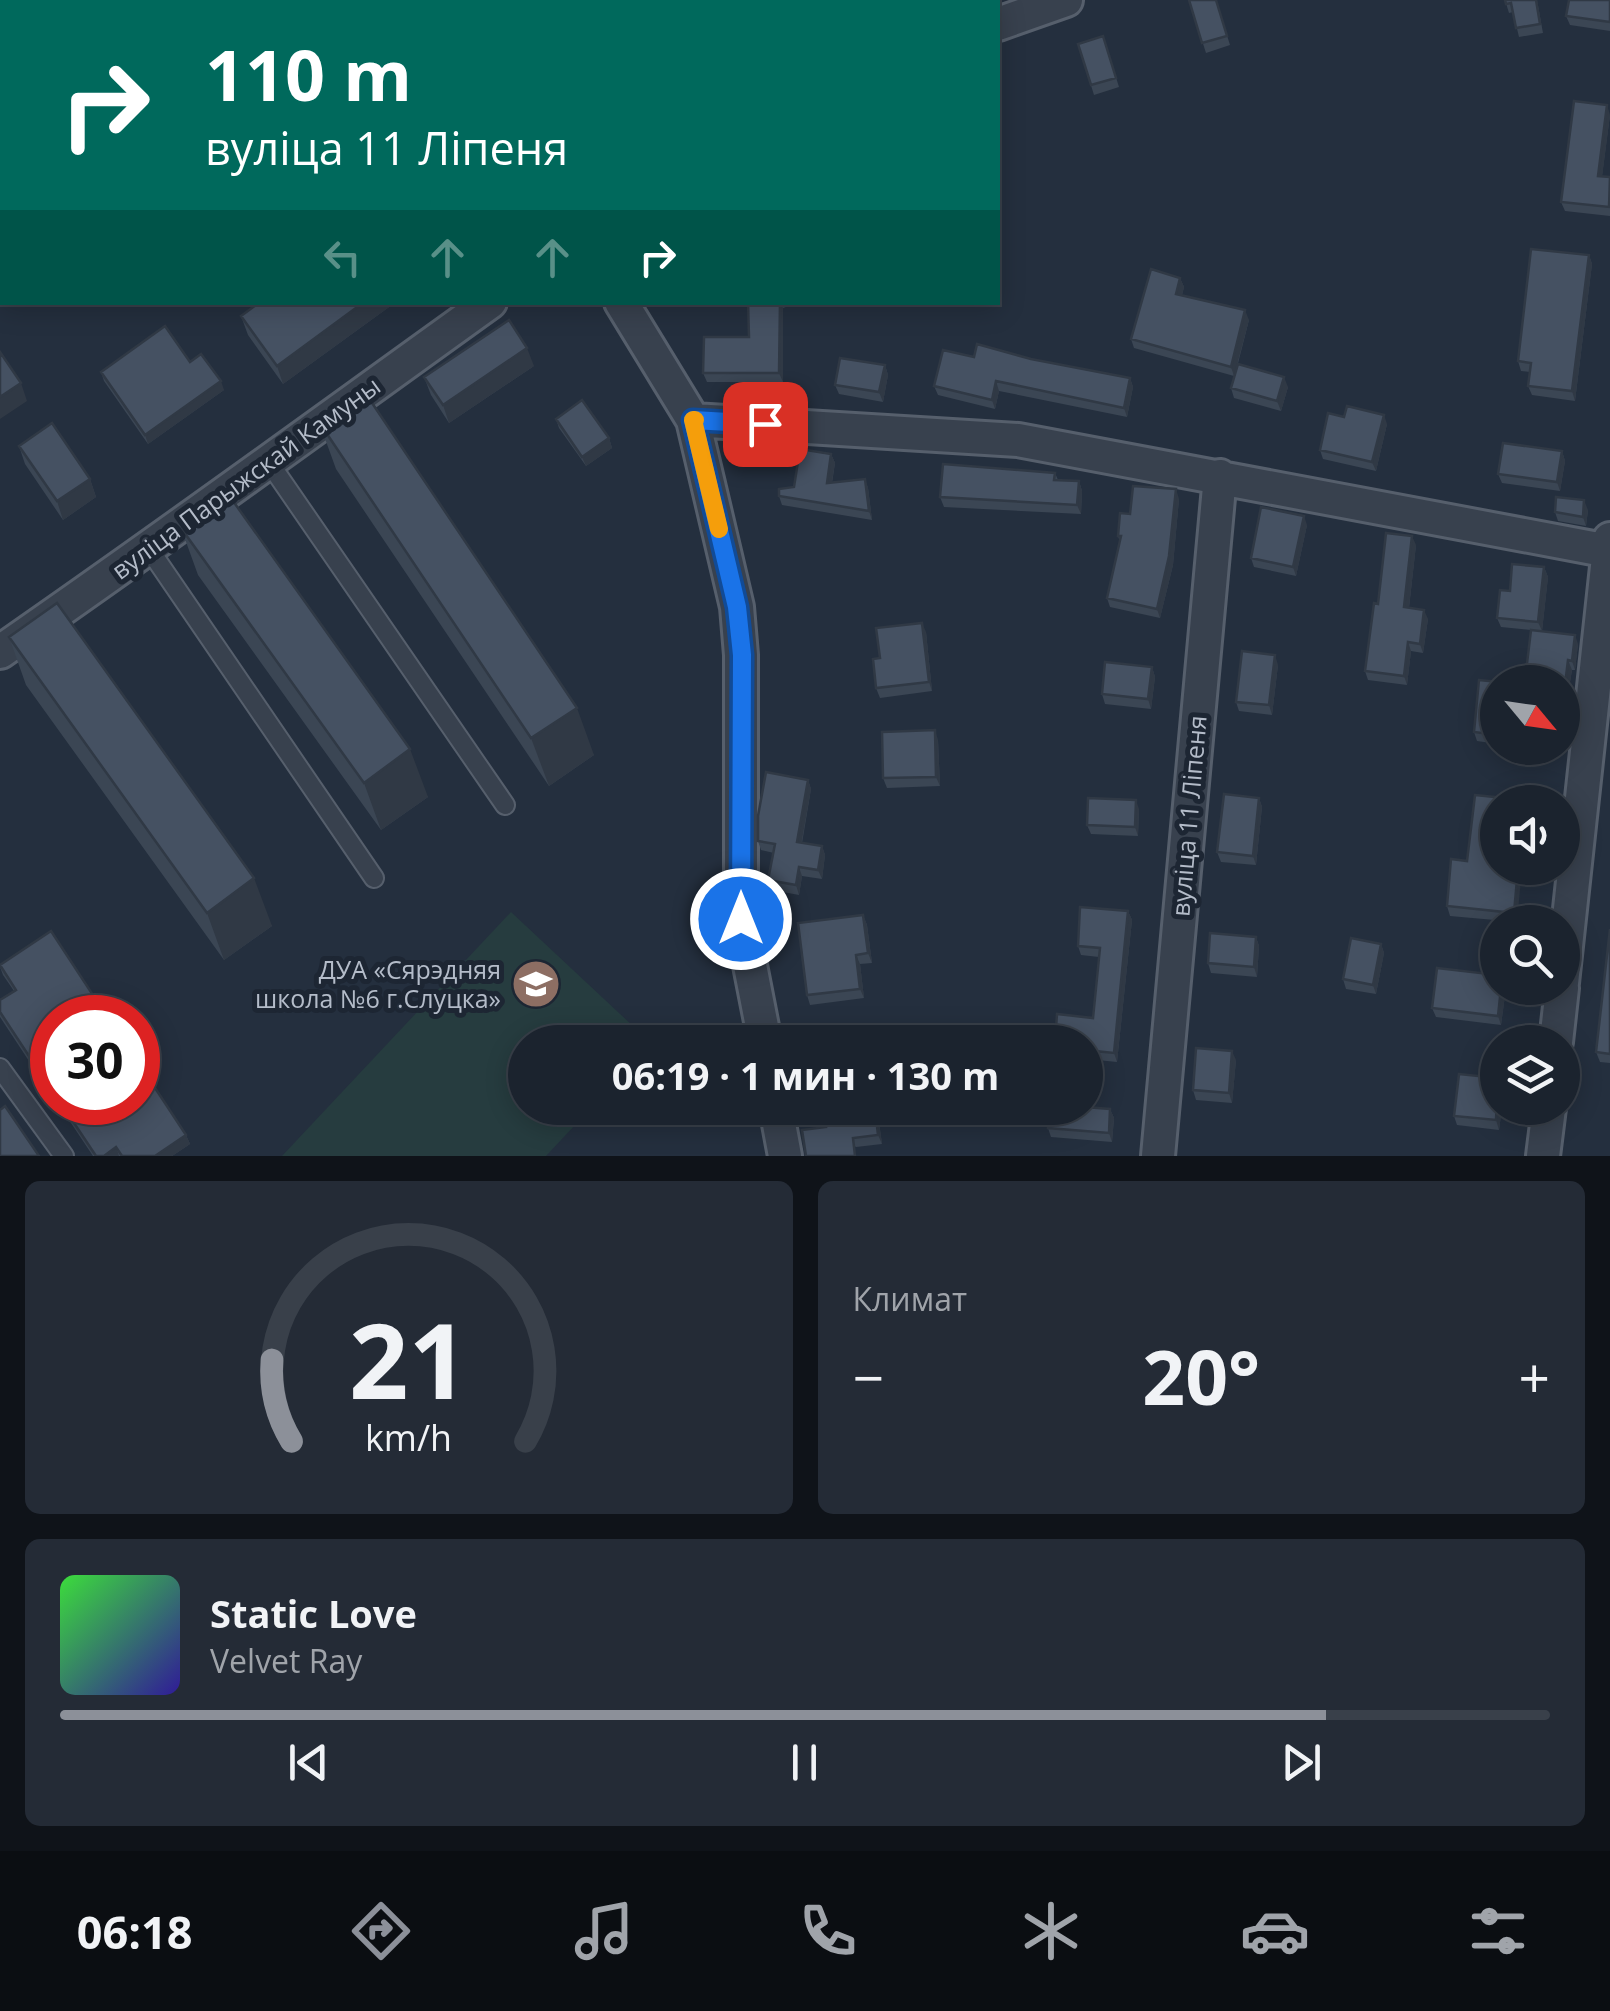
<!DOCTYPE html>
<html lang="ru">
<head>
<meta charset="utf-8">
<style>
  body { margin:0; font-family:"Open Sans",sans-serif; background:#242b36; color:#f1f3f6; height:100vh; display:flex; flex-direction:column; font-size:38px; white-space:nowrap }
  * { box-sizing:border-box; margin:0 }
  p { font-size:32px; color:#a0a4aa }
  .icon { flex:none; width:55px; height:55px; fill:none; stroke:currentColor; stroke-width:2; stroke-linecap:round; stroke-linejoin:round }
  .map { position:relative; height:1156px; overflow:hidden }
  .panel { display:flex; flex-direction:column; gap:25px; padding:25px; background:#0f1319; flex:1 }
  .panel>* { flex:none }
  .banner { position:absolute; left:0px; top:0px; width:1000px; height:305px; box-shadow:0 5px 25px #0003,0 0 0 2px #39404a; background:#00695c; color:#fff; overflow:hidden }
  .needle { width:65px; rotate:119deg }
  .fabs { position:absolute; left:1480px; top:665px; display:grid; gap:20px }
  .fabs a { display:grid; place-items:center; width:100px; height:100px; border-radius:50%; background:#1b232e; box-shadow:0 5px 25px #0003,0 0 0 2px #39404a; font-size:50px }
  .speed { position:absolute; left:30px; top:995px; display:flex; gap:20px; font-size:50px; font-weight:700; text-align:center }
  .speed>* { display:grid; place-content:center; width:130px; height:130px; border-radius:50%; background:#1b232e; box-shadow:0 5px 25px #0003,0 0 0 2px #39404a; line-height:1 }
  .speed .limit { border:15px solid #d22; background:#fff; color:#111 }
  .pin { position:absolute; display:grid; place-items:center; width:85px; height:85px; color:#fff; margin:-42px; border-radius:20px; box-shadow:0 5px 15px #0006 }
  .me { position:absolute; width:110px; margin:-55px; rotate:0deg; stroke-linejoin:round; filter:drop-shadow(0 0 8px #0008) }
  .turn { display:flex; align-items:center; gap:35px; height:210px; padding:0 40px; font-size:45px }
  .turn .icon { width:130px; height:130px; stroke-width:2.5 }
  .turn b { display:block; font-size:70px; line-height:85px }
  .lanes { display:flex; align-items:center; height:95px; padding:0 40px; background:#0003; justify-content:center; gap:50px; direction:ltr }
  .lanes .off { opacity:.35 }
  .big { font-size:75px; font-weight:700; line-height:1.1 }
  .panel .tile { flex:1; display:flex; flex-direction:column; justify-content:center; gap:15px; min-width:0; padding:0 35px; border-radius:15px; background:#242b36 }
  .panel .dial { align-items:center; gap:0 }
  .dial svg { height:260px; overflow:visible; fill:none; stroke:#39404a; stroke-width:7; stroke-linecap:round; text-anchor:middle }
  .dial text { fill:#f1f3f6; stroke:none }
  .song { display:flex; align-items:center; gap:30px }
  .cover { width:120px; height:120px; border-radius:15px; background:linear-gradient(135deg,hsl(120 70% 55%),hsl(250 70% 35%)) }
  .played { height:10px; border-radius:5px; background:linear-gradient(90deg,#8c9099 85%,#39404a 85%) }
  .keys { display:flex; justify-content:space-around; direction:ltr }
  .heat { display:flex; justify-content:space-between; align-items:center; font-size:55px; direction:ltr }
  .panel .tiles { flex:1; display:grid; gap:25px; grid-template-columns:1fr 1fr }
  .tile:last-child { grid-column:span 2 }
  .trip { position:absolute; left:508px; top:1025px; width:595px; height:100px; border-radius:50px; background:#1b232e; box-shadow:0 5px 25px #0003,0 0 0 2px #39404a; font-weight:700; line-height:100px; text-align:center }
  .tabs { display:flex; height:160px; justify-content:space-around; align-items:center; background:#0b0e12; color:#a0a4aa }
  .tabs .icon { width:70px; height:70px }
  .tabs .current { color:#8c9099 }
  .tabs b { font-size:45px; color:#f1f3f6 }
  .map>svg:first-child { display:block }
  .green { fill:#263c3f }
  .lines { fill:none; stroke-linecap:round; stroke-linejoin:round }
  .service-casing { stroke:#565f6c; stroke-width:22 }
  .minor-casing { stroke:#565f6c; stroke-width:38 }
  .secondary-casing { stroke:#565f6c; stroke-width:52 }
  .service { stroke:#38414e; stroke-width:18 }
  .minor { stroke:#38414e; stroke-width:32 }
  .secondary { stroke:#465061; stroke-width:48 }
  .wall { fill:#3b4654 }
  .shaded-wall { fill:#303945 }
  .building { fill:#455162; stroke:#303945; stroke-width:2.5 }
  .route-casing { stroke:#114b97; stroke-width:25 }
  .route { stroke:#1a73e8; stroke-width:18 }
  .slow { stroke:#f59e0b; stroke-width:18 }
  .labels { text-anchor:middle; stroke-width:10; stroke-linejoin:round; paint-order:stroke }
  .street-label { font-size:25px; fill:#b4bcc9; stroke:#1d2633 }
  .poi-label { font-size:25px; fill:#b4bcc9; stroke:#1d2633; text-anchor:end }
</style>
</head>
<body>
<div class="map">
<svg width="1610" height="1156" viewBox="0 0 1610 1156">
  <rect width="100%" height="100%" fill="#242f3e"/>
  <!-- green -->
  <path class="green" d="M511,912l139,130h-125v66h66l-45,48h-264z"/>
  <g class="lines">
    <!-- service casing -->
    <g class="service-casing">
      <path id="service" d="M268,461l237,344
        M149,549l225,329
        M0,1068l64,88"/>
    </g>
    <!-- minor casing -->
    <g class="minor-casing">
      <path id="minor" d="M425,0l1,2
        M998,24l68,-24
        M621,302l72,118 44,187 4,48v264l24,123
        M693,420l325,20 591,111
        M0,652c165,-114 327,-233 490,-350
        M1562,983l48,-444
        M1556,1042l6,-54
        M776,1108l9,48
        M1158,1156l62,-680
        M1543,1156l6,-48"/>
    </g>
    <!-- secondary casing -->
    <g class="secondary-casing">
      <path id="secondary" d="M0,2l3,-2"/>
    </g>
    <!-- service -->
    <use href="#service" class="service"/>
    <!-- minor -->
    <use href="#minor" class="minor"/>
    <!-- secondary -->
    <use href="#secondary" class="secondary"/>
  </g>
  <!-- wall -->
  <path class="wall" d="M740,0h111l-8,2h-102z
    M1189,0h27l14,45 -24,8z
    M1505,0h32l6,33 -24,4 -6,-25 -4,1z
    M1610,0v31l-40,-6 -4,-9z
    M1103,36l16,51 -25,8 -16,-51z
    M1610,115l-8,61 8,1v39l-45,-5 -4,-9z
    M1589,255l3,9 -17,137 -43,-6 -4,-9 2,-14 -9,-1 -3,-10z
    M1180,278l4,9 -2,8 67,25 -14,55 53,12 -7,24 -47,-13 -3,-10 3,-12 -100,-28 -3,-9z
    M260,302h136l-113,82 -35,-49 -7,-19z
    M748,302l49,1 -14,5v74h-76l-4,-9 46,-36z
    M974,357l57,2 99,19 3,9 -6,30 -128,-26 -4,18 -57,-14 -4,-9z
    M190,362l34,28 -76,54 -44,-63 -3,-9z
    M885,365l3,10 -5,27 -44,-8 -4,-9z
    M534,366l-85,57 -18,-28 -7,-18z
    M556,419l53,19 3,10 -26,18 -27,-38z
    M319,422l275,333 -45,31 -213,-317z
    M1387,424l-11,47 -53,-12 -3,-9z
    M19,446l71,33 6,18 -33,23 -38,-56z
    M1562,451l3,10 -5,30 -58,-8 -4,-9z
    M831,454l4,9 -3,20 33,-4 3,9 4,32 -90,-15 -3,-9 15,-9z
    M1055,473l3,7 21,1 3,10 -1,23 -137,-7 -4,-10z
    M1179,499l-6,66 -13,53 -50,-11 -3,-9 13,-56 -2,-6 12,-22z
    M1588,510l-2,16 -28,-5 -3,-9z
    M1307,525l-11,51 -42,-9 -3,-9z
    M181,528l247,269 -47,33 -183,-255z
    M1416,545l-7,63 19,11 -5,34 -12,-2 -4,34 -39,-5 -3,-9 13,-67z
    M1544,567l4,10 -6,54 36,13 -3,26h-3l-4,24h-6v-12h-36l5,-52 -30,-3 -4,-9 13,-27z
    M926,632l6,59 -52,7 -4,-10 4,-30z
    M9,637l263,289 -48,34 -198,-275z
    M1278,665l-6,50 -33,-4 -3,-9z
    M1152,667l3,10 -4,32 -46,-5 -3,-10z
    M1498,682v62l-21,-3 -3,-9z
    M938,740l2,46 -53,2 -4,-10z
    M808,780l3,9 -9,54 20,3 3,9 -3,24 -20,-3 -3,19 -27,-5 -4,-10 6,-27 -13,-3 -3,-9z
    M1475,795l42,127 -67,-6 -3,-10 20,-45z
    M1259,798l3,9 -6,58 -35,-3 -4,-10z
    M1139,809l-1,27 -47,-2 -4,-9z
    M1128,911l4,9 -15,142 -30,-3 -2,14v-31l8,-24 6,-61 -18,-2 -3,-9z
    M863,915l4,10 5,38 -12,1 4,34 -54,7 -3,-10z
    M1610,929v134l-10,-1 -4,-10z
    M1256,937l3,9 -2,31 -46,-4 -3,-10z
    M1381,944l3,9 -8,41 -30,-5 -3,-10z
    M0,967l52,51v78l-52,-79v-17l14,-9 -11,-16z
    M1498,988h8l-5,37 -65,-8 -4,-9z
    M1236,1060l-4,43 -36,-3 -3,-10z
    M57,1102h81l48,33 4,9 -18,12h-79z
    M823,1108h54l5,36 -26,3 -30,-20z
    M1498,1108h4l-3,22 -42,-5 -3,-9z
    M1110,1109l4,9 -2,24 -61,-5 -3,-9z"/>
  <!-- shaded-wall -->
  <path class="shaded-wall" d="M129,0h17l-4,2h-17z
    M1607,105l3,10 -9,70 -3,-9z
    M1589,255l3,9 -17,137 -3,-10z
    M1180,278l4,9 -4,16 -4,-9z
    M364,302h32l-113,82 -6,-18z
    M780,302h1l2,6v74l-4,-9z
    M1245,310l4,10 -15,56 -3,-9z
    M527,348l7,18 -85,57 -6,-18z
    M885,365l3,10 -5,27 -4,-10z
    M1284,377l4,10 -7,24 -4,-10z
    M1130,378l3,9 -6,30 -3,-9z
    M221,381l3,9 -76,54 -3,-9z
    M996,381l3,10 -4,18 -3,-9z
    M21,383l6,18 -27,18v-22z
    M1384,415l3,9 -11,47 -4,-9z
    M609,438l3,10 -26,18 -4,-9z
    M1562,451l3,10 -5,30 -3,-9z
    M831,454l4,9 -5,30 -3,-10z
    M90,479l6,18 -33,23 -6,-19z
    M865,479l3,9 4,32 -3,-9z
    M1079,481l3,10 -1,23 -4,-9z
    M1176,489l3,10 -6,66 -13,53 -3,-9z
    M1584,500l4,10 -2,16 -3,-9z
    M1304,516l3,9 -11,51 -3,-9z
    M1412,536l4,9 -8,71 -4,-9z
    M1544,567l4,10 -6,54 -4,-9z
    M1424,610l4,9 -5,34 -3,-9z
    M922,623l4,9 6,59 -3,-9z
    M1575,635l3,9 -3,26 -3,-9z
    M1408,642l3,9 -4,34 -3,-9z
    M1275,655l3,10 -6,50 -3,-10z
    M1568,660l4,10 -4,24 -3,-9z
    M1152,667l3,10 -4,32 -3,-10z
    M577,708l17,47 -45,31 -18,-48z
    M935,730l3,10 2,46 -4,-9z
    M410,749l18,48 -47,33 -17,-47z
    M808,780l3,9 -11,62 -3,-9z
    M1259,798l3,9 -6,58 -3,-9z
    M1136,800l3,9 -1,27 -3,-9z
    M822,846l3,9 -3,24 -4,-9z
    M799,867l3,9 -3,19 -3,-10z
    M1518,868h4l-5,54 -3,-9z
    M254,878l18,48 -48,34 -17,-47z
    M1128,911l4,9 -15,142 -3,-9z
    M863,915l4,10 5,38 -4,-10z
    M1256,937l3,9 -2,31 -3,-10z
    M1381,944l3,9 -8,41 -3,-9z
    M856,955l4,9 4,34 -4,-9z
    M1501,988h5l-5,37 -3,-9z
    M1232,1051l4,9 -4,43 -3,-10z
    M875,1108h2l5,36 -4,-9z
    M1498,1108h4l-3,22 -3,-10z
    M1110,1109l4,9 -2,24 -3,-9z
    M186,1135l4,9 -18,12h-17z
    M116,1147l3,9h-15z"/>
  <!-- building -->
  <path class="building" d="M103,0h26l-4,2h-21z
    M561,0h33l1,2h-33z
    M740,0h77l-8,2h-68z
    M1189,0h27l11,36 -25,7z
    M1505,0h31l4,24 -24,4 -5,-25 -5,1z
    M1569,0h41v22l-44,-6z
    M2,26v27l-2,-3v-22z
    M1103,36l13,42 -25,7 -13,-41z
    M1574,101l33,4 -9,71 12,1 -1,30 -48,-5z
    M1531,249l58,6 -17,136 -44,-5 3,-23 -13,-2z
    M1151,269l29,9 -4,16 69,16 -14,57 -100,-28z
    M260,302h104l-87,64 -36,-50z
    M748,302h32l-1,71h-76l1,-36h45z
    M509,320l18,28 -84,57 -19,-28z
    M165,326l25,36 11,-8 20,27 -76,54 -44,-63z
    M977,344l54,15 99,19 -6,30 -128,-27 -4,19 -58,-14 9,-36 31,7z
    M0,352l21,31 -21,14z
    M840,358l45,7 -6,27 -44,-7z
    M1238,364l46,13 -7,24 -46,-13z
    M364,391l213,317 -46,30 -212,-316z
    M582,400l27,38 -27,19 -26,-38z
    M1347,406l37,9 -12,47 -52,-12 8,-37 16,4z
    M52,423l38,56 -33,22 -38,-55z
    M1503,443l59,8 -5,31 -59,-8z
    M800,449l31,5 -4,29 38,-4 4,32 -90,-15v-7l15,-2z
    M943,464l112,9 -1,7 25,1 -2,24 -137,-8z
    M1133,486l43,3 -7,67 -12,53 -50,-11 14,-62h-3l2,-23 10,1z
    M228,494l182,255 -46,34 -183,-255z
    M1556,497l28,3 -1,17 -28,-5z
    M1261,507l43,9 -11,51 -42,-9z
    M1386,533l26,3 -8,71 20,3 -4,34 -12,-2 -4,34 -39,-5 9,-68 4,1z
    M1512,564l32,3 -6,55 -41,-4 3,-28 10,1z
    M57,603l197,275 -47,35 -198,-276z
    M922,623l7,59 -53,6 -3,-29 7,-1 -4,-30z
    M1531,630l44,5 -3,26 -4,-1 -3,25h-3v-3l-37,-2z
    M1242,651l33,4 -6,50 -33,-3z
    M1105,662l47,5 -4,32 -46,-5z
    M1479,680l20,2h-1v53l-24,-3z
    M935,730l1,47 -53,1 -1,-46z
    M766,772l42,8 -11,62 25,4 -4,24 -19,-3 -3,18 -28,-5 7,-36 -17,-3v-25z
    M1224,794l35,4 -6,58 -36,-4z
    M1475,795l49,5v2h-26v66h20l-4,45 -67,-7 4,-47 16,2z
    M1088,798l48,2 -1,27 -48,-2z
    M1080,907l48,4 -14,142 -29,-3v-8h-30l2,-28 36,4 7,-70 -22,-2z
    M863,915l5,38 -12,2 4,34 -53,6 -9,-72z
    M1610,929v125l-14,-2z
    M51,931l57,87h-56v73l-52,-79v-12l16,-10 -16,-25z
    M1210,933l46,4 -2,30 -46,-4z
    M1351,938l30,6 -8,41 -30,-6z
    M1437,968l61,7v13h3l-3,28 -66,-8z
    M1196,1048l36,3 -3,42 -36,-3z
    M138,1062l48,73 -31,21h-33l-6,-9 -12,9h-8l-36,-54h78z
    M1459,1074l39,4 -2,42 -42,-4z
    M5,1106l34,50h-39v-46z
    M1085,1107l25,2 -1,24 -61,-5 1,-20z
    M823,1108h52l3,27 -25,3 2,18h-49l-4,-26 24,-3z"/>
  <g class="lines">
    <!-- route casing -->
    <g class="route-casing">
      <path id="route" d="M741,919l1,-264 -5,-48 -44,-187 72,4"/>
    </g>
    <!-- route -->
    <use href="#route" class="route"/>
    <!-- slow -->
    <path class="slow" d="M695,420h-2l26,109"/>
  </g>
  <!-- icons -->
  <defs>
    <g id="school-disc" transform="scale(2.5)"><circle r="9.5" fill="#8d6e63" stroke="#1d2633"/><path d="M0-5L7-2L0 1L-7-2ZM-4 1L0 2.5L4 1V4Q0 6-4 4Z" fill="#fff"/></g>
  </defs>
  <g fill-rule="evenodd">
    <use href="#school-disc" x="536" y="984"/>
  </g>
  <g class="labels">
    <!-- street labels -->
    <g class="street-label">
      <text transform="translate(246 478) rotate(-36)" y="9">вуліца Парыжскай Камуны</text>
      <text transform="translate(1189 816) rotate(-85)" y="9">вуліца 11 Ліпеня</text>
    </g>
    <!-- poi labels -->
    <g class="poi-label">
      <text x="501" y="979">ДУА «Сярэдняя<tspan x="501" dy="29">школа №6 г.Слуцка»</tspan></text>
    </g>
  </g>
</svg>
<div class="fabs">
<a><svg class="needle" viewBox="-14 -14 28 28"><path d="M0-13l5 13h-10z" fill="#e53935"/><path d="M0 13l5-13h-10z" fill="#a0a4aa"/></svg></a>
<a><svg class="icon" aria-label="sound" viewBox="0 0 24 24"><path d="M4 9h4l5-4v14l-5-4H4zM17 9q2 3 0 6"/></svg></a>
<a><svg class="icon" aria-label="search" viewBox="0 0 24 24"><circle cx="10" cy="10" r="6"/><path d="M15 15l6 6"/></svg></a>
<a><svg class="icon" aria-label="layers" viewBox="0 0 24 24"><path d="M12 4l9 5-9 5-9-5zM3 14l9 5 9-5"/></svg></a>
</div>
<div class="speed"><div class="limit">30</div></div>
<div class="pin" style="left:765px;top:424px;background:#d93025"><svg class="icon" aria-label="arrive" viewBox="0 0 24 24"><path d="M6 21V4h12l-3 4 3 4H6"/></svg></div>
<svg class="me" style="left:741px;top:919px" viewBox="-20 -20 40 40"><circle r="17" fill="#1a73e8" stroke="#fff" stroke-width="3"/><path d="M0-11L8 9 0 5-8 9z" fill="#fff"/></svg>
<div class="trip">06:19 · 1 мин · 130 m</div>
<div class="banner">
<div class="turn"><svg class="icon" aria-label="right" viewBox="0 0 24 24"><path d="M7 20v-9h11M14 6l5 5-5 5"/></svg><div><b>110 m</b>вуліца 11 Ліпеня</div></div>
<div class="lanes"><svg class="icon off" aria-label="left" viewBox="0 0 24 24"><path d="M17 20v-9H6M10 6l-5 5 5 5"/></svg><svg class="icon off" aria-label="ahead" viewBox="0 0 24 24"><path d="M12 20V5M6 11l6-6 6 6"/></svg><svg class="icon off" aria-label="ahead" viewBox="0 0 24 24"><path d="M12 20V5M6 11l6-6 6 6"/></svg><svg class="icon" aria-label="right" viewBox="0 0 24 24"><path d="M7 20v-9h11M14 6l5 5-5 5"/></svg></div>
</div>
</div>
<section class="panel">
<div class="tiles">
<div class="tile dial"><svg viewBox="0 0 100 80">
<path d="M14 69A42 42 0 1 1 86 69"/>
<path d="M14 69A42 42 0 0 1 8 44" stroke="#8c9099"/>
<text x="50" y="56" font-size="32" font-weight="700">21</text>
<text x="50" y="72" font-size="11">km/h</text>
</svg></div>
<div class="tile"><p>Климат</p>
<div class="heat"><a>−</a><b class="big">20°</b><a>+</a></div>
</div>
<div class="tile">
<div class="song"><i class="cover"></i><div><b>Static Love</b><p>Velvet Ray</p></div></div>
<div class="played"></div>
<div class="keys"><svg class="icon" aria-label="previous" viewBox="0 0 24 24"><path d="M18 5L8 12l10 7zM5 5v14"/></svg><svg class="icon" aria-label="pause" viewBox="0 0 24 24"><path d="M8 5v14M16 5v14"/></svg><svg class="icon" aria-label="next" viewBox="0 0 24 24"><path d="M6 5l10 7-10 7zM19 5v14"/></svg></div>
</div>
</div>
</section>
<nav class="tabs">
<b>06:18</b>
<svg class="icon current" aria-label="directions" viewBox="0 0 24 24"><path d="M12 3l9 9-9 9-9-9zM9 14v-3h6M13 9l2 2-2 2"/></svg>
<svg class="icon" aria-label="music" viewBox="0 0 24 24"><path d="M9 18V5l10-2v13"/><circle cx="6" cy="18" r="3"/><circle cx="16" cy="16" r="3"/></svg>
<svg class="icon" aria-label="phone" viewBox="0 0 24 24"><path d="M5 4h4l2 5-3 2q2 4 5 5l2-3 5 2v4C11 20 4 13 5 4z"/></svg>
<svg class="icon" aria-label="climate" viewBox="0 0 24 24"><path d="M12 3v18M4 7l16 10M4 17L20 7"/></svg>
<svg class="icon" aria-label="car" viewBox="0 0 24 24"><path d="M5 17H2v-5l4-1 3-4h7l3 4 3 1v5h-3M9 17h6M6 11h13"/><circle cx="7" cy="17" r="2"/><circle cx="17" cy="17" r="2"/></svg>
<svg class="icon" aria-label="filters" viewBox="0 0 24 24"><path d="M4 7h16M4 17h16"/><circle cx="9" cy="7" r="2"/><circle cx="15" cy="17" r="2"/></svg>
</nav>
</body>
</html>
